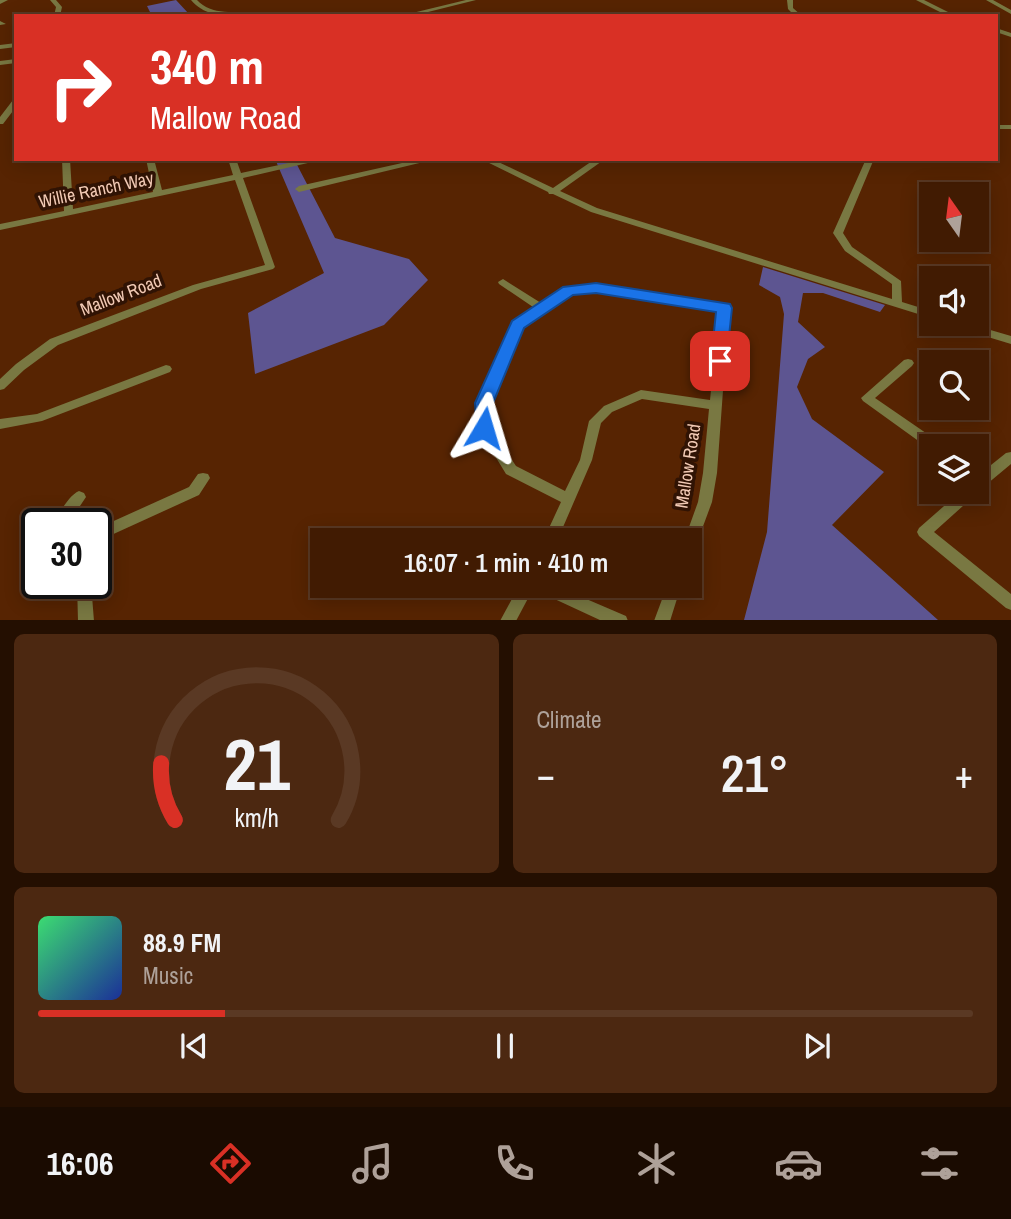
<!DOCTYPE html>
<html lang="en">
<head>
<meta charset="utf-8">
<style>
  body { margin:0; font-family:"Archivo Narrow",sans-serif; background:#4c2811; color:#f1f3f6; height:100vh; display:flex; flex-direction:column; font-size:26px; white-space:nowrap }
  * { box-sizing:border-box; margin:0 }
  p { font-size:23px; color:#aea199 }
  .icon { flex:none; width:38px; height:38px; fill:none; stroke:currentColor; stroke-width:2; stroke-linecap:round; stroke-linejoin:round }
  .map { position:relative; height:620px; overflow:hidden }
  .sheet { display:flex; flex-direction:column; gap:14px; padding:14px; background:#240f01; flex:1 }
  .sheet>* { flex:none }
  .guide { position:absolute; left:14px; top:14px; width:984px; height:147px; border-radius:0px; box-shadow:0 4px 18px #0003,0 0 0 2px #5a3924; background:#d93025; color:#fff; overflow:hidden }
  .needle { width:46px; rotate:346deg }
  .buttons { position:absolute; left:919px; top:182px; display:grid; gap:14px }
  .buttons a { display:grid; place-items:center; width:70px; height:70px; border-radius:0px; background:#411b02; box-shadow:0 4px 18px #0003,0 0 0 2px #5a3924; font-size:35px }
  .speed { position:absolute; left:21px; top:508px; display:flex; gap:14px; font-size:35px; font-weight:700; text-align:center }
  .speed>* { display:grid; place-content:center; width:91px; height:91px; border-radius:50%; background:#411b02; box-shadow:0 4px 18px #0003,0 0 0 2px #5a3924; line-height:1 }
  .speed .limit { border:4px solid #111; border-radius:10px; background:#fff; color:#111 }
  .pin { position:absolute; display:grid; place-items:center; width:60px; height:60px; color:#fff; margin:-30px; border-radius:14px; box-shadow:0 4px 10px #0006 }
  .me { position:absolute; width:77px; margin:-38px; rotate:7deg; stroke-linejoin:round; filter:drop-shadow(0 0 5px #0008) }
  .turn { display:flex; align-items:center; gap:24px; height:147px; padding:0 21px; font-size:32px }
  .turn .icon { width:91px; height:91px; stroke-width:2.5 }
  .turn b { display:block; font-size:49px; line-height:60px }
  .big { font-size:52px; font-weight:600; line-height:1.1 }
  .sheet .tile { flex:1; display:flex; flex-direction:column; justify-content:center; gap:10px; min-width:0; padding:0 24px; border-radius:10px; background:#4c2811 }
  .sheet .dial { align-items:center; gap:0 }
  .dial svg { height:182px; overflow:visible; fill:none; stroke:#5a3924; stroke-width:7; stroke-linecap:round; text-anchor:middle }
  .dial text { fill:#f1f3f6; stroke:none }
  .song { display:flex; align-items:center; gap:21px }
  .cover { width:84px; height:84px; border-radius:10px; background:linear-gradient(135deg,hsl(140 70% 55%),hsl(230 70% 35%)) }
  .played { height:7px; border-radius:4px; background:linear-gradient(90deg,#d93025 20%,#5a3924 20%) }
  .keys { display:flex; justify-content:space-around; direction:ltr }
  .heat { display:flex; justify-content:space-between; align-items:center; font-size:38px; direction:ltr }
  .sheet .tiles { flex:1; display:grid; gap:14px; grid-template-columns:1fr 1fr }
  .tile:last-child { grid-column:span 2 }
  .trip { position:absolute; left:310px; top:528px; width:392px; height:70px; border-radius:0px; background:#411b02; box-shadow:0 4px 18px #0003,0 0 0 2px #5a3924; font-weight:600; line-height:70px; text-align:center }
  .tab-bar { display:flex; height:112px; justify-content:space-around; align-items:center; background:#1a0b01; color:#aea199 }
  .tab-bar .icon { width:49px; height:49px }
  .tab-bar .current { color:#d93025 }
  .tab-bar b { font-size:32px; color:#f1f3f6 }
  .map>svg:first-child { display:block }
  .green { fill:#5d5591 }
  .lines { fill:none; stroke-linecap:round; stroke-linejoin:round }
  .minor { fill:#797842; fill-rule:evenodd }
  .route { fill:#1a73e8; stroke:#114b97; stroke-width:2 }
  .labels { text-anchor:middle; stroke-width:7; stroke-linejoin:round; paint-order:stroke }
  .street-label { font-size:18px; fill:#f2cab5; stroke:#301304 }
</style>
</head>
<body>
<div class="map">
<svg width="1011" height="621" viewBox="0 0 1011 621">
  <rect width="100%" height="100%" fill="#572402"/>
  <!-- green -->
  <path class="green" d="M176,0l13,14 38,2h-80l3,-4 -3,-6z
    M275,159h19l41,79 74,21 19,21 -44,45 -129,49 -7,-61 76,-40z
    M763,267l122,38 -5,7 -57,-19h-20l-5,29 27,25 -17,12 -11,28 15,32 72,53 -52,53 106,95h-194l23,-88 17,-218 -4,-17 -21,-12z"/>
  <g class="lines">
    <!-- minor -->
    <path class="minor" d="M0,0h8l-8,4z
      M50,0h6l6,7 -2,9h-6l2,-9z
      M191,0h6c17,19 47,8 69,16 -25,0 -58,5 -75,-16z
      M466,0h10l-64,16h-12z
      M787,0h6v8l9,8h-7l-7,-7z
      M916,0h8l32,16h-8z
      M986,0h7l18,10v4z
      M118,12l1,1 -3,2 -39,1z
      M0,21l6,3 -6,1z
      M996,28l15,5v4l-15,-5z
      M16,43v4l-16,2v-4z
      M996,56l3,1v2l-3,1z
      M16,59v4l-16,2v-4z
      M13,100h3v7l-13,17h-3v-7z
      M996,125h15v4h-15z
      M62,159h8l3,50 80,-17 -7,-33h8l8,31 71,-15 -5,-16h8l5,14 67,-14h17l-82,19 32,89 -2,2 -72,20 -143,56 -34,25 -20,19 -4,1v-11l16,-15 34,-25 143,-54 72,-20 -30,-85 -235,50v-6l64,-13z
      M420,159h16l-137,33 -4,-3 4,-3z
      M481,159h11l61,29 42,-29h10l-45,32 37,17 295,91v-15l-47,-33 -12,-18 33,-74h8l-31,74 9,14 49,34 1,21 29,9v7l-340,-106 -38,-18h-4l-1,-2z
      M503,279l38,24 17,-12 28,-6 142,21 1,2 -12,165 -5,29 -17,46 -5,2v-9h-6l14,-39 5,-29 6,-64 -67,-10 -30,13 -11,11 -9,37 -35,81h-14l18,-39 -55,-28 -28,-46v-25l30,-71 10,-15 15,-10 -34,-23 -1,-2zM586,291l133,20 -9,89 -69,-10 -37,16 -15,15 -9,39 -15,31 -49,-25 -26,-39v-24l28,-70 8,-10 39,-27z
      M954,324h16l41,12v8l-56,-17z
      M908,359l4,1 2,3 -2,3 -37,32 64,44 2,4h-10v4l-68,-49 -2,-3 43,-38z
      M166,365l4,1 2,3 -2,3 -128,49 -42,8v-10l37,-5z
      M1011,452v12l-30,25 -5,1v-13l30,-24z
      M203,473l5,1 2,4 -11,17 -103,47v-13l93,-42 9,-13z
      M79,491l5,2 2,4 -14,21 2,5h-14l-2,-6c4,-9 12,-22 21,-26z
      M960,492h16l-2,4 -40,36 77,62v16l-5,-2 -87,-72 -2,-4 2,-4z
      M77,583h14l3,38h-16z
      M519,586h37l70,30 2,5h-26l-69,-32 -17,32h-16z
      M667,586h14l-11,35h-16z"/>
  </g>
  <!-- route -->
  <path class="route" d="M596,283l134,21 2,4 -6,57h-12l-3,-4 5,-49 -120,-19 -23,2 -49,33 -31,75v25l-9,7 -7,-2 -2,-30 37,-82 51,-34z"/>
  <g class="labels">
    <!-- street labels -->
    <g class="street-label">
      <text transform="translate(96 190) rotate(-12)" y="6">Willie Ranch Way</text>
      <text transform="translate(121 295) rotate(-21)" y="6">Mallow Road</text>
      <text transform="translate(688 466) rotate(-81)" y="6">Mallow Road</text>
    </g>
  </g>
</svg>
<div class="buttons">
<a><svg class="needle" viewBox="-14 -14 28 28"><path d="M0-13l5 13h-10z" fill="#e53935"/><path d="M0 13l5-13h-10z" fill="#aea199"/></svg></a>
<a><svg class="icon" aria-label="sound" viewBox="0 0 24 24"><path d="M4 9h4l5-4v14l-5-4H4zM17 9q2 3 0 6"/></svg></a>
<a><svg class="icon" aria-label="search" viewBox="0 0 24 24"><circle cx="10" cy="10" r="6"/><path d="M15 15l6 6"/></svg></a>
<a><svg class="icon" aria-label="layers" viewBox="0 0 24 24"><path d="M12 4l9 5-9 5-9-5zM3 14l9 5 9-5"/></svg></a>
</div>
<div class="speed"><div class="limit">30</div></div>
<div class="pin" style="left:720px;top:361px;background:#d93025"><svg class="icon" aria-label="arrive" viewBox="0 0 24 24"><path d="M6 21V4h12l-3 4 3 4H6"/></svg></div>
<svg class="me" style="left:484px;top:428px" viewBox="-20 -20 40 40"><path d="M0-17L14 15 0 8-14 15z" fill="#1a73e8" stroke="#fff" stroke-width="4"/></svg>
<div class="trip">16:07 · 1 min · 410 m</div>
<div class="guide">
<div class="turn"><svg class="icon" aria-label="right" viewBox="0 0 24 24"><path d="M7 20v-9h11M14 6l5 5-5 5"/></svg><div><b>340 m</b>Mallow Road</div></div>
</div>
</div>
<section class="sheet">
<div class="tiles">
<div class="tile dial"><svg viewBox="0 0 100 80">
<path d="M14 69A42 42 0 1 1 86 69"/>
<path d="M14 69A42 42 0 0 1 8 44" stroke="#d93025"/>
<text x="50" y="56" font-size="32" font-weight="700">21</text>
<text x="50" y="72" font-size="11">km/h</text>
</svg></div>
<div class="tile"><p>Climate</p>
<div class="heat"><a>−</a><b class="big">21°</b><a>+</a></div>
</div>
<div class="tile">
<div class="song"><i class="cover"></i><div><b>88.9 FM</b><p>Music</p></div></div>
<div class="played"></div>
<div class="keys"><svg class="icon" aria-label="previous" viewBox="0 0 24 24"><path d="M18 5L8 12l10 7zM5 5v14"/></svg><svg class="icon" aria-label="pause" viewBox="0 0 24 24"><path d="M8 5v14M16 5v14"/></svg><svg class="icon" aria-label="next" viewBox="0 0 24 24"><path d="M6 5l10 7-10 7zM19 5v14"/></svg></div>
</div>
</div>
</section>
<nav class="tab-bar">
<b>16:06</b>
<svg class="icon current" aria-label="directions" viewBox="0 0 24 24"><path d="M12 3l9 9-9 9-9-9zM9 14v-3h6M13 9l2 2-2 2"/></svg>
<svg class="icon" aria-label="music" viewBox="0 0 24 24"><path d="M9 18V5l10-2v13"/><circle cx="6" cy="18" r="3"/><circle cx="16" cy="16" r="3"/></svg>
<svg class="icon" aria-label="phone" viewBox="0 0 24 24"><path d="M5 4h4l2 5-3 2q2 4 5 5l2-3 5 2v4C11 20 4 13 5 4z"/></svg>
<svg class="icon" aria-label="climate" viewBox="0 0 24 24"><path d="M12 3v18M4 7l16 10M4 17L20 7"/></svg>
<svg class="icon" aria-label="car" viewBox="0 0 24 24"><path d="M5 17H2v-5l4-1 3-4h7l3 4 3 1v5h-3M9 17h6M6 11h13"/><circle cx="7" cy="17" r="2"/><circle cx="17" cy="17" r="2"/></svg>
<svg class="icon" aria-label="filters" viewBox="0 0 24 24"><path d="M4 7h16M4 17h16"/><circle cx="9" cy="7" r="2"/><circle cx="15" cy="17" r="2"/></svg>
</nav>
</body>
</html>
